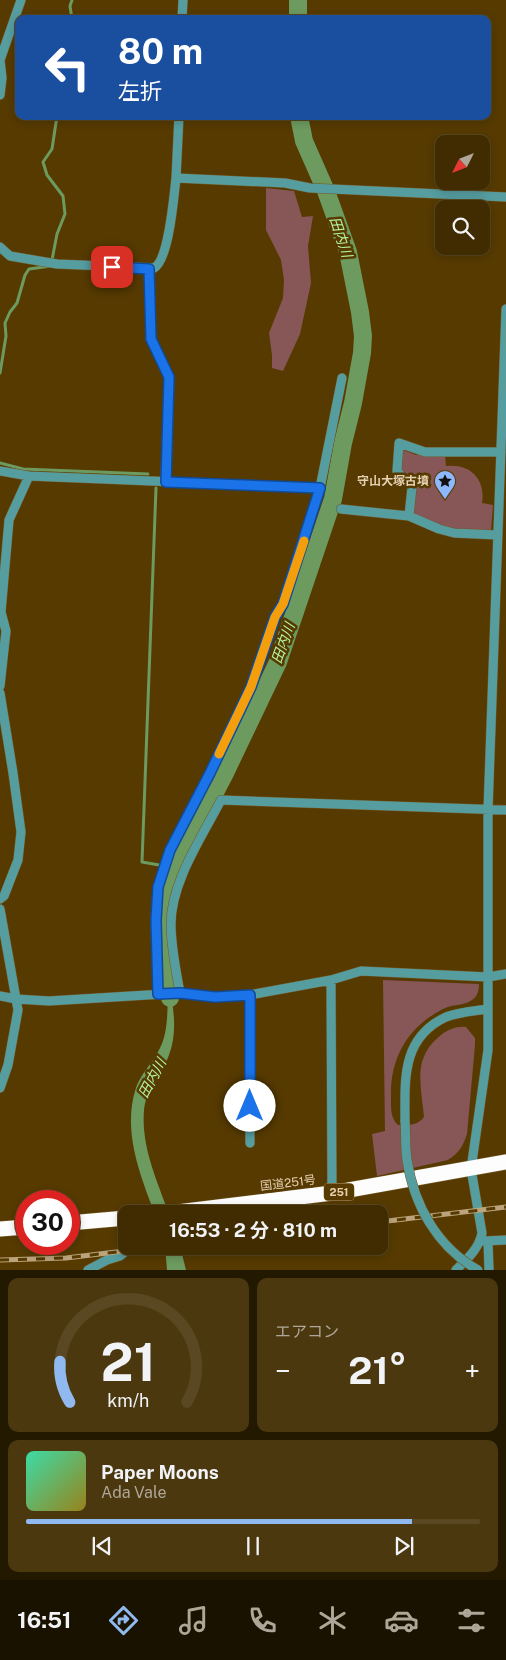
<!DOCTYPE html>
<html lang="ja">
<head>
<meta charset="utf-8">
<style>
  body { margin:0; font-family:"Public Sans","Noto Sans JP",sans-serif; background:#4b380f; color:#f1f3f6; height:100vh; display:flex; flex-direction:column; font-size:19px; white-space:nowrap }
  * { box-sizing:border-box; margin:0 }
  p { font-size:16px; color:#aea799 }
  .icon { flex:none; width:28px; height:28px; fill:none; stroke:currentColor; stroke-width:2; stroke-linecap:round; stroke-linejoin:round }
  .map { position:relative; height:1270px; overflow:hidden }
  .side { display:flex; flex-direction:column; gap:8px; padding:8px; background:#231800; flex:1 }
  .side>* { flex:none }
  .hud { position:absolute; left:15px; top:15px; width:476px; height:105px; border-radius:10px; box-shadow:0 2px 8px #0003,0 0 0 1px #594822; background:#1a4fa0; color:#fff; overflow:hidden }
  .needle { width:32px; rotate:228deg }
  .controls { position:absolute; left:435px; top:135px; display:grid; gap:10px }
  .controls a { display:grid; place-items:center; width:55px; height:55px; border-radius:10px; background:#402c00; box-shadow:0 2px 8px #0003,0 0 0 1px #594822; font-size:25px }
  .speed { position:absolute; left:15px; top:1190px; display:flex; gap:10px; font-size:25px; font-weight:700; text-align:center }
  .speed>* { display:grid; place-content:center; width:65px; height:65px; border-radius:50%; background:#402c00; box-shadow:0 2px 8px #0003,0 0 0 1px #594822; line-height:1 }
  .speed .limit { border:8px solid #d22; background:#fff; color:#111 }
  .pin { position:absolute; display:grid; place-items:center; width:42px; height:42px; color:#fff; margin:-21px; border-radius:10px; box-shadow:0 2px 8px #0006 }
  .me { position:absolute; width:55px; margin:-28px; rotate:0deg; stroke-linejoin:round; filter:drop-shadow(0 0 4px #0008) }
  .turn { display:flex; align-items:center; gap:18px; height:105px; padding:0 20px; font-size:22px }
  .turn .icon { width:65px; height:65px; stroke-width:2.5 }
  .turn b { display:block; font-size:35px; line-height:42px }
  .big { font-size:38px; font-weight:700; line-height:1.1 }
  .side .tile { flex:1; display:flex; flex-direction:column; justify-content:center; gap:8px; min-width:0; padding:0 18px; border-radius:10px; background:#4b380f }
  .side .dial { align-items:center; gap:0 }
  .dial svg { height:130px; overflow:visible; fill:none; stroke:#594822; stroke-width:7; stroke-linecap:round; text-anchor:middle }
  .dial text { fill:#f1f3f6; stroke:none }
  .song { display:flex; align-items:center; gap:15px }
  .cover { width:60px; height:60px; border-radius:8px; background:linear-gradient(135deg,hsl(160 70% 55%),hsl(50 70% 35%)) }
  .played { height:5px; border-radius:2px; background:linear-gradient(90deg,#90b9f0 85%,#594822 85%) }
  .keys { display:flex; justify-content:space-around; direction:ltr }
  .heat { display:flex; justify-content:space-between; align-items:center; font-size:28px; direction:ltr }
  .side .tiles { flex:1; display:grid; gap:8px; grid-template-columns:1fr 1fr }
  .tile:last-child { grid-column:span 2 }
  .trip { position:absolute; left:118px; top:1205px; width:270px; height:50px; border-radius:10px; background:#402c00; box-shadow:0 2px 8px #0003,0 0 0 1px #594822; font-weight:700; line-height:50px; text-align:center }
  .dock { display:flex; height:80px; justify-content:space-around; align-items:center; background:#1a1200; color:#aea799 }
  .dock .icon { width:35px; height:35px }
  .dock .active { color:#90b9f0 }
  .dock b { font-size:22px; color:#f1f3f6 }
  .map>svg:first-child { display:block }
  .green { fill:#875657 }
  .water { fill:#6c9a5f }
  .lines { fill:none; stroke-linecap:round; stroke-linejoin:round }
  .stream { stroke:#6c9a5f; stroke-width:3 }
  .river { stroke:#6c9a5f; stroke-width:18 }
  .minor-casing { stroke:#735823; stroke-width:10 }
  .highway-casing { stroke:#735823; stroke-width:16 }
  .minor { stroke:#569da0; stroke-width:9 }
  .highway { stroke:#fdfdfd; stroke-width:15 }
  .rail-casing { stroke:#bba47b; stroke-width:5 }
  .rail { stroke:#563a00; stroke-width:3; stroke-dasharray:9; stroke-linecap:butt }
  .minor-bridge-casing { stroke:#735823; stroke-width:10; stroke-linecap:butt }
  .minor-bridge { stroke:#569da0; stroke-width:9 }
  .route-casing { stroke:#114b97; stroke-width:12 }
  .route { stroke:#1a73e8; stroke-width:9 }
  .slow { stroke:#f59e0b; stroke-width:9 }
  .labels { text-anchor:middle; stroke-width:5; stroke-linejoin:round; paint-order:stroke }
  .shield { fill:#563a00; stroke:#baa37a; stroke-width:1 }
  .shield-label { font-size:11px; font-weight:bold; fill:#e5d0af }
  .poi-label { font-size:12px; font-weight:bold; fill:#e5d0af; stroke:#563a00; text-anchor:end }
  .street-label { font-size:12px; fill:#e5d0af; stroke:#563a00 }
  .water-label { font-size:14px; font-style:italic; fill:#b4f6a2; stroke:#563a00 }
</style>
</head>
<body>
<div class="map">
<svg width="506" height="1270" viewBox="0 0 506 1270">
  <rect width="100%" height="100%" fill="#563a00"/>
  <!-- green -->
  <path class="green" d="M266,188l28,3 8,26 11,-1 -5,30 3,37 -11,51 -17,37 -11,-3v-13l-3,-22 14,-35 1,-18 -3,-20 -15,-30z
    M401,449l15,6h29l1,11c24,-3 40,13 36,37l11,2 -2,26 -36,-1 -16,-3 -27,-13 2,-28 -14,-16z
    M383,980l96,4c0,6 -1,12 -7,16 -8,6 -20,4 -29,9 -34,17 -53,48 -52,87 0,10 -1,22 7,29 11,0 19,1 26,-8 -3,-33 -12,-59 17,-82 8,-6 16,-9 25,-8l9,11v7l-8,89c-4,12 -8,19 -19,26l-71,16 -5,-42 13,-3z"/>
  <!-- water -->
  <path class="water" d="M168,975c4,27 11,54 1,80 -7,19 -23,34 -25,55 -3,37 13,70 25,104h-14c-15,-39 -32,-82 -20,-123 4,-16 18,-28 25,-43 10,-19 7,-51 8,-73z
    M165,1246h15l6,24h-19z"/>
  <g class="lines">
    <!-- stream -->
    <path class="stream" d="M72,0l-2,6 2,13
      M52,260l5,-26 8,-20 -2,-18 -16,-21 -4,-13 9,-13 5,-33
      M0,373l6,-37 -1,-13 5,-11 7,-9 8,-28 4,-6 22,-3
      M0,463l23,6 125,5
      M156,488l-14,374 17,3
      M170,866l6,1"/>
    <!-- river -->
    <path class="river" d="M298,19v-19
      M170,998l-6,-76 7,-37 5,-18 49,-94 53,-111 55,-163 10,-56 10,-40 9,-50 1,-17 -3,-24 -12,-60 -22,-61 -22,-50 -5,-25"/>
    <!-- minor casing -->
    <g class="minor-casing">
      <path id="minor" d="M182,19l1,-19
        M0,95l2,-17 -2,-18 21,-60
        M179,116l-3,62 109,5 25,5 196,9
        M0,247l10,9 47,8 97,4c15,-8 20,-73 22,-90
        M149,269l2,70 18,38 -4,105
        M0,471l29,5 291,12
        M341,509l68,7 30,13 15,4 44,2
        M409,516l3,-29 -15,-16 2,-28 26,9h76
        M0,686l6,-55 -5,-19 8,-92 20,-44
        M0,693l13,80 8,59 -3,28 -14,36 -4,3
        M0,909l18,101 -10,55 -8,23
        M331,980l1,213
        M158,993l-3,-73 3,-33 12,-37 40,-77 41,-86 24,-70 8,-13 37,-116 22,-110
        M180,993c-4,-23 -9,-46 -9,-69 0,-42 31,-87 50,-124l285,10
        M249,995l1,148
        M0,996l16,3 33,2 131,-8 35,4 34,-2 82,-15 30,-9 127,6 18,-3
        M405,1121c0,-41 -4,-83 41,-104 13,-5 29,-6 42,-8
        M484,1241l22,-1
        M488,1241l1,29
        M88,1270l19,-10 13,-4 12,-10
        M456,1270c11,-11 23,-21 26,-37l-11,-64 17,-119v-240l18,-501"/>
    </g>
    <!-- highway casing -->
    <g class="highway-casing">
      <path id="highway" d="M161,1214l171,-21 174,-31
        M69,1223l57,-5
        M0,1229l26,-2"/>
    </g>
    <!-- minor -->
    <use href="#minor" class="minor"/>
    <!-- highway -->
    <use href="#highway" class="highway"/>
    <!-- rail casing -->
    <g class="rail-casing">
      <path id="rail" d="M379,1222l127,-15
        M0,1260l66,-2 100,-12"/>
    </g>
    <!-- rail -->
    <use href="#rail" class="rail"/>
    <!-- minor-bridge casing -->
    <g class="minor-bridge-casing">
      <path id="minor-bridge" d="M405,1121c1,13 0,26 2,39 7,45 30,87 71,110"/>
    </g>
    <!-- minor-bridge -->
    <use href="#minor-bridge" class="minor-bridge"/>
  </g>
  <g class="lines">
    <!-- route casing -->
    <g class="route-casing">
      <path id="route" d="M112,267l37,2 2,70 18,38 -3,105 154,6 -37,116 -8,13 -24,70 -41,86 -40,77 -12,37 -2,33 2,74 22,-1 35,4 35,-2v111"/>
    </g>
    <!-- route -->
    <use href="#route" class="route"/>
    <!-- slow -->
    <path class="slow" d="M219,754l32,-67 24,-70 8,-13 21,-63"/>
  </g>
  <!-- icons -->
  <defs>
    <g id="sight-pin" transform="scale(1.125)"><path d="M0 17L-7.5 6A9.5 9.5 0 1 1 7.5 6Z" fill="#8db9fc" stroke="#563a00"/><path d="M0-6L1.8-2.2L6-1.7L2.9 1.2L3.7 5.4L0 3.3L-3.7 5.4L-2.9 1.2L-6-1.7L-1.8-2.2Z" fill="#111"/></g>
  </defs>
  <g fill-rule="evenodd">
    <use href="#sight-pin" x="445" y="481"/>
  </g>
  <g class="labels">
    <!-- shield labels -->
    <rect class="shield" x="324" y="1183.5" width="30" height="17" rx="4"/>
    <g class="shield-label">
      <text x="339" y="1196">251</text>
    </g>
    <!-- poi labels -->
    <g class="poi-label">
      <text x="429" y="485">守山大塚古墳</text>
    </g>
    <!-- street labels -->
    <g class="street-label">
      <text transform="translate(288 1183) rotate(-7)" y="4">国道251号</text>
    </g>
    <!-- water labels -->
    <g class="water-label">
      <text transform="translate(341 237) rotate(71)" y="5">田内川</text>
      <text transform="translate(283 643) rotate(-70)" y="5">田内川</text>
      <text transform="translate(152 1078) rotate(-62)" y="5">田内川</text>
    </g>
  </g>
</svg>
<div class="controls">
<a><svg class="needle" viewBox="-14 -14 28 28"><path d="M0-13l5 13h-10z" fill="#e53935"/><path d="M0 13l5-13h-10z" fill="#aea799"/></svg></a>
<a><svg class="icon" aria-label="search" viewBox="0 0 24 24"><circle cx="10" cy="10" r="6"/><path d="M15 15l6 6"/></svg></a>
</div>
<div class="speed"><div class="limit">30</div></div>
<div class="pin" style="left:112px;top:267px;background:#d93025"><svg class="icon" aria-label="arrive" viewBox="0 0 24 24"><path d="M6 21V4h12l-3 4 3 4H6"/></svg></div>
<svg class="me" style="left:250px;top:1106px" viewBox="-20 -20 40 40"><circle r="19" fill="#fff"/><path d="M0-13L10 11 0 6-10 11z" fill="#1a73e8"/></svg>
<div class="trip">16:53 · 2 分 · 810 m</div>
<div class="hud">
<div class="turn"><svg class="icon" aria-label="left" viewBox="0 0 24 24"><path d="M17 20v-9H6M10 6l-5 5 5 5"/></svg><div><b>80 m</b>左折</div></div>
</div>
</div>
<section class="side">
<div class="tiles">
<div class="tile dial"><svg viewBox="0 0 100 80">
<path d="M14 69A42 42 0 1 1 86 69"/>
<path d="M14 69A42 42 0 0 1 8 44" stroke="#90b9f0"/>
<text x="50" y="56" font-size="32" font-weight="700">21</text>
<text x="50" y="72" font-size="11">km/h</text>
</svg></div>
<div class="tile"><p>エアコン</p>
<div class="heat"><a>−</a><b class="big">21°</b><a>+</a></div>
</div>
<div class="tile">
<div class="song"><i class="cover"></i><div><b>Paper Moons</b><p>Ada Vale</p></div></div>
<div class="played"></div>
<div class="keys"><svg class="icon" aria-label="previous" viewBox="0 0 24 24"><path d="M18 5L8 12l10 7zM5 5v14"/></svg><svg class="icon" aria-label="pause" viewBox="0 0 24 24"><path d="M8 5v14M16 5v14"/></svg><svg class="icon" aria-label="next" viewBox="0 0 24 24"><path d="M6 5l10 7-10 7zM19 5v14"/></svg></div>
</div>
</div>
</section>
<nav class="dock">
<b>16:51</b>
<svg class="icon active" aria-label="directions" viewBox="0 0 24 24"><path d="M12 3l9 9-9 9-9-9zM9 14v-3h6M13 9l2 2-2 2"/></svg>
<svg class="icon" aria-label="music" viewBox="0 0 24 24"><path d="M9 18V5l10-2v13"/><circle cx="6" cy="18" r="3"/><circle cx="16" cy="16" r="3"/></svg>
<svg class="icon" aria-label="phone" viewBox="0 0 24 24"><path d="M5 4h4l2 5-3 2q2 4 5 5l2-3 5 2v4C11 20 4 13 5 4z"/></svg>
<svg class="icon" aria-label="climate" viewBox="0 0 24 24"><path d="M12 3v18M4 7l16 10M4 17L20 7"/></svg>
<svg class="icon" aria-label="car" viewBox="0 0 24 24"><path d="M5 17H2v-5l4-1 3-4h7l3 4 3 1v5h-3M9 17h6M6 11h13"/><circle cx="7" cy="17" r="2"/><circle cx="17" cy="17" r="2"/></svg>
<svg class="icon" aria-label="filters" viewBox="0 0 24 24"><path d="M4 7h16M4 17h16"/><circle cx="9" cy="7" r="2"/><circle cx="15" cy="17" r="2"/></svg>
</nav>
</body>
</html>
